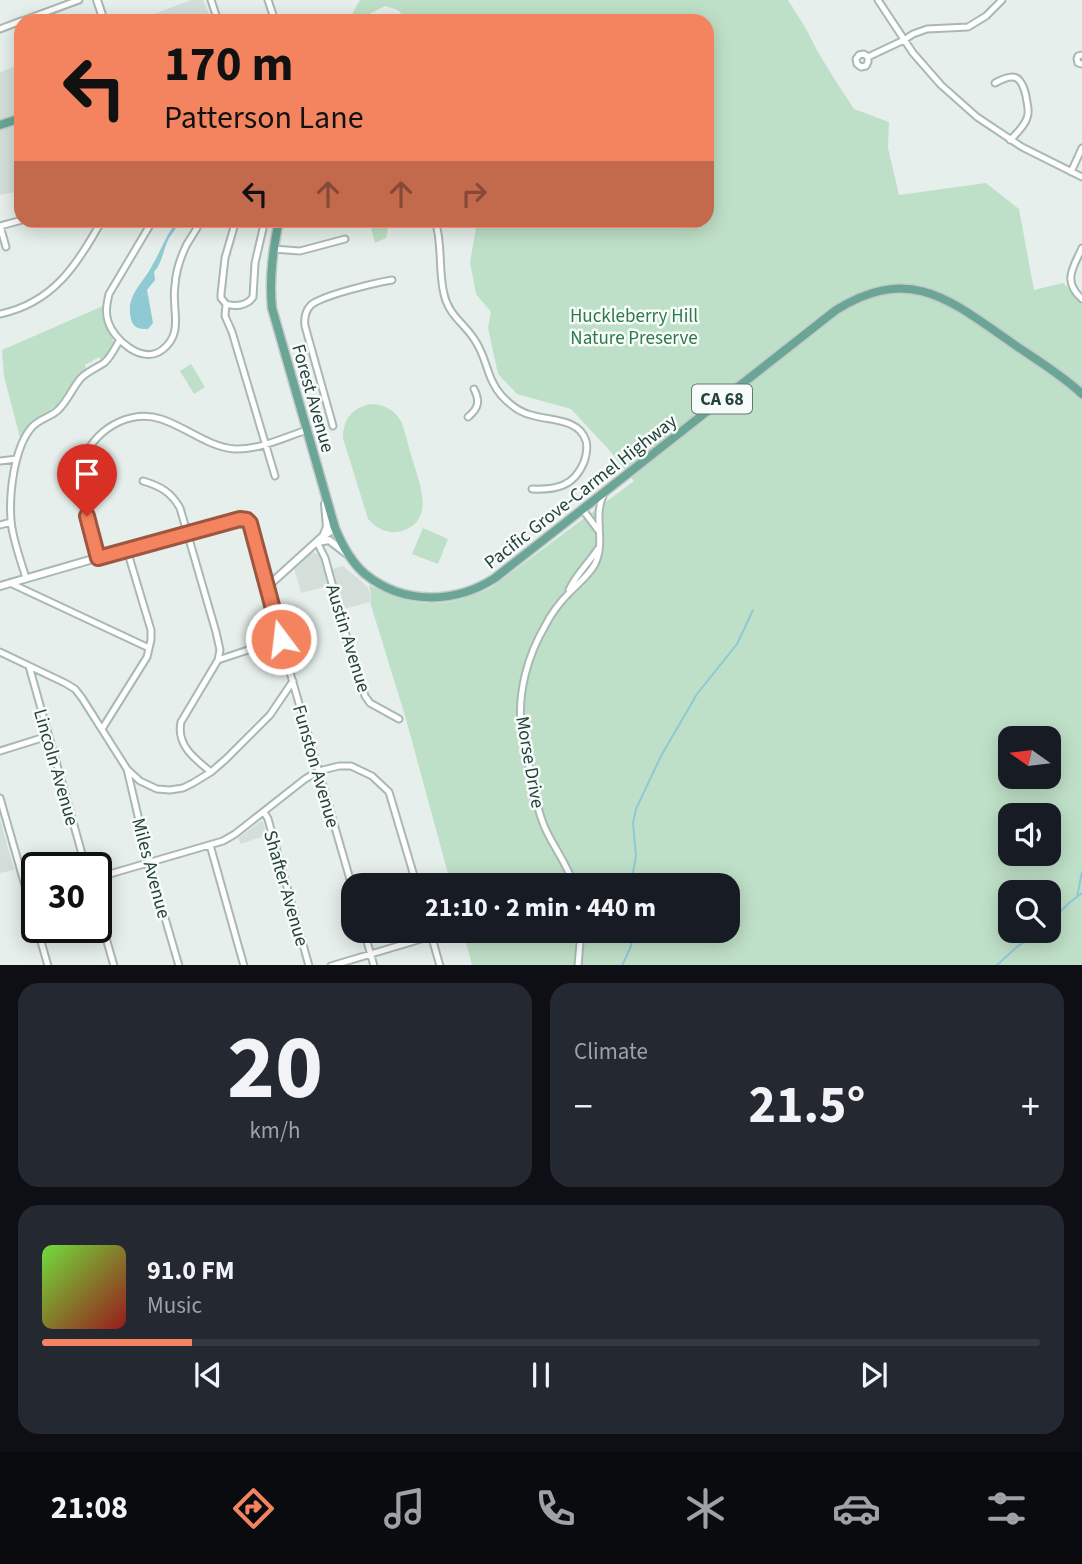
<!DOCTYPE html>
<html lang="en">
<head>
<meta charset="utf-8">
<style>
  body { margin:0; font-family:"Source Sans 3",sans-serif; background:#242831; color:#f1f3f6; height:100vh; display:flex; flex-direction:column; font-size:26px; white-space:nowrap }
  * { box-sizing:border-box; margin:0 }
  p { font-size:23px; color:#9ea1a6 }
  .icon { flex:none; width:38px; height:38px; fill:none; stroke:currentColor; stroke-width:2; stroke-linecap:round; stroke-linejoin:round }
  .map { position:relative; height:965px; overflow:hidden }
  .drawer { display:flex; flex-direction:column; gap:18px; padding:18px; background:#0d0f14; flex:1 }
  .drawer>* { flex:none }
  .hud { position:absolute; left:14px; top:14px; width:700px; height:214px; border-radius:21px; box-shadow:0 4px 18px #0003; background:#f4845f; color:#111; overflow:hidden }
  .needle { width:46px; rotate:284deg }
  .fabs { position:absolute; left:998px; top:726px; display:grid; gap:14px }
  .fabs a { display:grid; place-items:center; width:63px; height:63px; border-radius:14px; background:#171b24; box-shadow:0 4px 18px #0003; font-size:35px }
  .speed { position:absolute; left:21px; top:852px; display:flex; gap:14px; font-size:35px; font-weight:700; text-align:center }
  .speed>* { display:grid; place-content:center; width:91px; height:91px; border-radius:50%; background:#171b24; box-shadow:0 4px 18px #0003; line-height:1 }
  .speed .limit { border:4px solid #111; border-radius:10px; background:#fff; color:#111 }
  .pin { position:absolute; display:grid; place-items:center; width:60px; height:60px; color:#fff; margin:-72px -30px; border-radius:50% 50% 50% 0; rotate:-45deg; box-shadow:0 0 7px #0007 }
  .pin .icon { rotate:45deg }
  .me { position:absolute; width:77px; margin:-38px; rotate:345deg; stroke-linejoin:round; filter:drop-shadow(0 0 5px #0008) }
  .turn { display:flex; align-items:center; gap:24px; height:147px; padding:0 35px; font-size:32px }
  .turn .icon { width:91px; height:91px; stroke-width:2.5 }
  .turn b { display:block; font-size:49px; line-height:60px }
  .lanes { display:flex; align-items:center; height:66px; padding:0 35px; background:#0003; justify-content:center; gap:35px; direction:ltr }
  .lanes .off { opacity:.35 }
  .big { font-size:52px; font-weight:700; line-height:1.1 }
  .drawer .widget { flex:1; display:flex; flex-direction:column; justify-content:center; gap:10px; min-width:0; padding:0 24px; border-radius:21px; background:#242831 }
  .drawer .dial { align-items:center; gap:0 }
  .dial b { font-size:91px; line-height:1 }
  .song { display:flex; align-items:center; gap:21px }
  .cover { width:84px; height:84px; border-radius:10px; background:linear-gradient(135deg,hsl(100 70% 55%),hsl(0 70% 35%)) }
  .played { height:7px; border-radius:4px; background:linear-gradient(90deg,#f4845f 15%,#363941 15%) }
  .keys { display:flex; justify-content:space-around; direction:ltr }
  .heat { display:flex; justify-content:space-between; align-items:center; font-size:38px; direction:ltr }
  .drawer .tiles { flex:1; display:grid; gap:18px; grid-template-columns:1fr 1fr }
  .widget:last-child { grid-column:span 2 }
  .trip { position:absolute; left:341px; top:873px; width:399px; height:70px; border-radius:21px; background:#171b24; box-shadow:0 4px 18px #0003; font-weight:700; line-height:70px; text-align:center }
  .tabs { display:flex; height:112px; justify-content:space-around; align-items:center; background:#090b0e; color:#9ea1a6 }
  .tabs .icon { width:49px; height:49px }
  .tabs .current { color:#f4845f }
  .tabs b { font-size:32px; color:#f1f3f6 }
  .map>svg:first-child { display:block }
  .built { fill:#d4dfda }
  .green { fill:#bfe0c8; fill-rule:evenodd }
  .water { fill:#8ec9d4 }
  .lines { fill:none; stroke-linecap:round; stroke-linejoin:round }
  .stream { stroke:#8ec9d4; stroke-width:2 }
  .minor-casing { stroke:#a8b8b2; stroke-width:9 }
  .tertiary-casing { stroke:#a8b8b2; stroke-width:10 }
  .primary-casing { stroke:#c2cac8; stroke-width:11 }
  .minor { stroke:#fff; stroke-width:5 }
  .tertiary { stroke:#fff; stroke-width:6 }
  .primary { stroke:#6aa596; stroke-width:8 }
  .route-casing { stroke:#9f563e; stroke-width:18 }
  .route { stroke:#f4845f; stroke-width:12 }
  .labels { text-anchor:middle; stroke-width:5; stroke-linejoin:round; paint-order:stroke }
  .shield { fill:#f7fbf9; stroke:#637a73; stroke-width:2 }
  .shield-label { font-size:18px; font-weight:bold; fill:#24423a }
  .park-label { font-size:19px; fill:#2d7a4b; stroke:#f7fbf9 }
  .street-label { font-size:19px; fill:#24423a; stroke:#f7fbf9 }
</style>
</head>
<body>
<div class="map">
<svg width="1082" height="966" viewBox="0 0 1082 966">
  <rect width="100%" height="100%" fill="#e6efeb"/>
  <!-- built -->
  <path class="built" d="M191,0h12l9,21h-76z
    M21,64v127l-21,4v-123z
    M313,552l8,4 5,15 17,-5 24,20 6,15 -33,9 -8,-25 -31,8 -7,-25z
    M0,819l14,51 -14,3z
    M261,821l2,1 4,13 -26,9 -3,-6z"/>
  <!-- green -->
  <path class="green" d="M360,0h428l17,27 13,25 17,28 19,29 35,13 -1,26 11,47 87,-12 33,26 15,81 29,-7 19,19v663h-610l-9,-34h265v-45l-277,-1 -45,-166 -36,-117 2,-1 -3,-16c46,24 78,24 123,2l142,-106 -24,-30 -39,-42 -54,-15 -19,-20 -10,-46 3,-16 -15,-18 -6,-32 6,-34 -4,-7 235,-1v-199h-299l-10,-11 -13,-4 -14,7 -9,8h-14zM1010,738h38v39h-38zM1010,816h38v38h-38zM1010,892h38v39h-38z
    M369,221h20l-3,17 -11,5z
    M103,306l1,14 10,23 -8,12 -5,5 -2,-3 -14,8 1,4 -9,8 -21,29 -22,14 -11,15 -3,3 -16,-62 -2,-26z
    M191,364l14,23 -11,7 -14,-23z
    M371,404c15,1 24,6 31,19 4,14 8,28 12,42 7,22 20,56 -12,66 -13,4 -25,-2 -34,-12l-25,-81c0,-19 9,-30 28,-34z
    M423,528l25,11 -10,25 -26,-10z"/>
  <!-- water -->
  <path class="water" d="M177,221h2c-2,7 -7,12 -11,19 -5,11 -6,23 -14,32l1,8 -8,10 6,33 -5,6c-9,0 -15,-1 -17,-10 -6,-24 13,-36 22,-55 8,-14 14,-30 24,-43z"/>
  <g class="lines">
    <!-- stream -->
    <path class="stream" d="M633,886l-1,-8 4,-22 -3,-33 3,-14 25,-53 36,-62 40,-50 16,-34
      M1077,897l5,-25
      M1048,924l21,-21 13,-10
      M622,966l9,-20 3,-15
      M996,966l22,-20 23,-15"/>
    <!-- minor casing -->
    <g class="minor-casing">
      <path id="minor" d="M211,0l7,21
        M268,0l7,21
        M878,0l35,53 28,32 36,32 45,30 60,30
        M22,21l57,-21
        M0,29l21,-8
        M1082,55l-4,1 -1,3 1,4 4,1
        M868,57v5l-2,4 -5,1 -4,-3 -1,-5 3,-4 5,-1 4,3 36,-17 9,-6 14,-5 41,-2 18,-11 16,-16
        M995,83c18,-10 26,-9 31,13 1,8 4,15 1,22 -3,9 -11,16 -17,22
        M1071,172l11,-24
        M153,220l-44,74c-2,9 -4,18 -1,27 5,18 34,44 54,29 23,-17 9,-41 13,-65 1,-14 6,-29 12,-41 5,-8 10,-15 14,-24
        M236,220l-11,38 -4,36v4l5,6 -1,12 7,16 43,144
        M435,220c8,25 3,50 9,74 5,23 22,30 32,48 11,17 11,37 25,53 8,9 18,17 30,20 19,6 48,3 55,26 2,7 0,15 -2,21 -10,25 -29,28 -52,27
        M0,226l22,-6
        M0,226l6,21
        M1082,248c-9,20 -20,33 0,51
        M273,249l27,2 45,-12
        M226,304c9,3 21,2 27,-7l2,-34 10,-43
        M0,314c53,-11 78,-50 102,-94
        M468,417c11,-9 12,-16 6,-28
        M333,426l-28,-100c-1,-8 0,-15 6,-21 12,-10 64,-22 81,-25
        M0,461l17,-2
        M143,481c17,5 28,11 37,27l36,124 4,18 -2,10 -37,62c-5,23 14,37 30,50
        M583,510l15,20
        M0,525l11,-3
        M317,542l8,16 23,84 17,54 5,7 29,16
        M98,558c-5,-20 -21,-65 -19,-83 5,-38 45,-68 82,-56 25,8 47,28 74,30 24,1 50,-12 72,-19
        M26,578c-5,-17 -14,-40 -15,-58 -2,-26 3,-73 21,-93 8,-9 20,-10 27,-18 9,-9 14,-22 22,-31 7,-7 15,-10 23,-15 7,-6 11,-15 15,-22
        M10,583l139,65
        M268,586l19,76 67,231
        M569,590c7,-16 19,-26 28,-40
        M0,652l65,31 10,6 7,9 45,71 13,12 17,8 13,1 13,-2 10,-5 18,-11 15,-13 44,-44 23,-34
        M218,660l63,-21
        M29,666l57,202
        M102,729l45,-72 4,-17v-10l-24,-80
        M0,751l48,-15
        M127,769l22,94 30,103
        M0,798l48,168
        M264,812l4,7 41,147
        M210,845l34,121
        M96,878l127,-37 12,-7 70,-55 14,-8 20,-5h12l21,10 17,16 28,94
        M574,886c-6,-21 -20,-38 -29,-58 -8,-18 -11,-37 -15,-57 -3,-15 -7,-31 -9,-47 -3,-33 7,-69 24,-98 6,-12 15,-24 25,-34 9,-9 19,-17 25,-28 11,-22 -2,-47 8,-68
        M96,903l18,63
        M364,931l10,35
        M430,931l10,35
        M331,966l100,-30
        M578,966l3,-35"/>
    </g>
    <!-- tertiary casing -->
    <g class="tertiary-casing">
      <path id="tertiary" d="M97,0l7,21
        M324,534l3,-7 -2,-23
        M318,542l11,-2 18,14
        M0,586l186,-54 56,-14 5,2 3,3 18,63 54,-49 13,-9"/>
    </g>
    <!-- primary casing -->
    <g class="primary-casing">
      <path id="primary" d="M0,125l21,-7
        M279,220c-6,30 -10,58 -7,88l63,220c7,17 16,34 30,46 38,31 90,30 130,4l341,-268c74,-46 114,-10 176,33 23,16 49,31 70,51"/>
    </g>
    <!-- minor -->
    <use href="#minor" class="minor"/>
    <!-- tertiary -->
    <use href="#tertiary" class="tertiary"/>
    <!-- primary -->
    <use href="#primary" class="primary"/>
  </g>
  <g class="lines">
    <!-- route casing -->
    <g class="route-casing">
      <path id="route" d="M87,516l11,42 142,-39 7,1 3,3 31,116"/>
    </g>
    <!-- route -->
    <use href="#route" class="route"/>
  </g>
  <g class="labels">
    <!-- shield labels -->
    <rect class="shield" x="692" y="384.5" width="60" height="29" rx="5"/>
    <g class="shield-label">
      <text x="722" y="405">CA 68</text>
    </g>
    <!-- park labels -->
    <g class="park-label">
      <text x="634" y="322">Huckleberry Hill<tspan x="634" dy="22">Nature Preserve</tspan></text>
    </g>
    <!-- street labels -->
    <g class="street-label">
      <text transform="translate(314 398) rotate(74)" y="7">Forest Avenue</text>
      <text transform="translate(580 491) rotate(-38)" y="7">Pacific Grove-Carmel Highway</text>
      <text transform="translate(349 638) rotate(73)" y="7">Austin Avenue</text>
      <text transform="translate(531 762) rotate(80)" y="7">Morse Drive</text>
      <text transform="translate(317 766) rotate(74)" y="7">Funston Avenue</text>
      <text transform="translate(57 767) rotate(74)" y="7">Lincoln Avenue</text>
      <text transform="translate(152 868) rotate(75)" y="7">Miles Avenue</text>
      <text transform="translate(287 888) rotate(74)" y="7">Shafter Avenue</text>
    </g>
  </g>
</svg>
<div class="fabs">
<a><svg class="needle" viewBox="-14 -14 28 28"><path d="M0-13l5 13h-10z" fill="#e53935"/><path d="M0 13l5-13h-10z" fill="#9ea1a6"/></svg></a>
<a><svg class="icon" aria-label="sound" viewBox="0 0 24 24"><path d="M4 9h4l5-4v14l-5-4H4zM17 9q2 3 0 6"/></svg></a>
<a><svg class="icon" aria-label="search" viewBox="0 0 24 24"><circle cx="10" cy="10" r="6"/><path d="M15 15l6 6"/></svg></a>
</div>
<div class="speed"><div class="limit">30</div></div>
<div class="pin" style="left:87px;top:516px;background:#d93025"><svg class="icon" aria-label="arrive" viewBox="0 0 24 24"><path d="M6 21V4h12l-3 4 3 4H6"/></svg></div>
<svg class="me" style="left:281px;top:639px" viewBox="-20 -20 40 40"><circle r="17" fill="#f4845f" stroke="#fff" stroke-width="3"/><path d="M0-11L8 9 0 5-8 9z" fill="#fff"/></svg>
<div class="trip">21:10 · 2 min · 440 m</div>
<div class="hud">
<div class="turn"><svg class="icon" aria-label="left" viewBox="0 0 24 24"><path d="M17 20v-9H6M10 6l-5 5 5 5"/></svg><div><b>170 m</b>Patterson Lane</div></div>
<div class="lanes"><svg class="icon" aria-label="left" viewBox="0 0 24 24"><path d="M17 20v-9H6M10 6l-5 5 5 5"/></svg><svg class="icon off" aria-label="ahead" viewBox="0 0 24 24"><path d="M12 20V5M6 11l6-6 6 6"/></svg><svg class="icon off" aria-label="ahead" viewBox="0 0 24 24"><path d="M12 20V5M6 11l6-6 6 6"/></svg><svg class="icon off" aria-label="right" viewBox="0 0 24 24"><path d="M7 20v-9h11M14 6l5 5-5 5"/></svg></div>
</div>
</div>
<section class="drawer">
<div class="tiles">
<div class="widget dial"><b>20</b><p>km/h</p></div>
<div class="widget"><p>Climate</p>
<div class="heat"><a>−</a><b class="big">21.5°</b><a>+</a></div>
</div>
<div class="widget">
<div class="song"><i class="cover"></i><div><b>91.0 FM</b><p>Music</p></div></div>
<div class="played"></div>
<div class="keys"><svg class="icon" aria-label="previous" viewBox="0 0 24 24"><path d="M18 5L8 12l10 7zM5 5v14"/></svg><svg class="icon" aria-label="pause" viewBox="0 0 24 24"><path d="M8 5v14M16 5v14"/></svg><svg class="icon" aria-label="next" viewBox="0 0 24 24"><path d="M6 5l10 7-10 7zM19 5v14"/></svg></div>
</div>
</div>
</section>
<nav class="tabs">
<b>21:08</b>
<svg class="icon current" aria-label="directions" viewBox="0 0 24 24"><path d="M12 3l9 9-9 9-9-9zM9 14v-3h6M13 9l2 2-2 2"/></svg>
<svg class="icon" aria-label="music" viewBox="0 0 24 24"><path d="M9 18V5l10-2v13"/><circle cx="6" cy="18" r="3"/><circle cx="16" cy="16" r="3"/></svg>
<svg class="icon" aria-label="phone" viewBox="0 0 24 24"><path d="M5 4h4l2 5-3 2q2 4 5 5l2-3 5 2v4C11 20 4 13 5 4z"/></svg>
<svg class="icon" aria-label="climate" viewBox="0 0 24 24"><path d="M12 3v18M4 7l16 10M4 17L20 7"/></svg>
<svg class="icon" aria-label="car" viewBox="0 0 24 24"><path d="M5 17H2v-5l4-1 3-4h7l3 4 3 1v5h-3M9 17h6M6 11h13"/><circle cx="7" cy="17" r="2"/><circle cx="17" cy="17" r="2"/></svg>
<svg class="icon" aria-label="filters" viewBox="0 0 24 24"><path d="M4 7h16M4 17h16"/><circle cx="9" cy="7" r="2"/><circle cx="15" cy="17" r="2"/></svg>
</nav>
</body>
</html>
